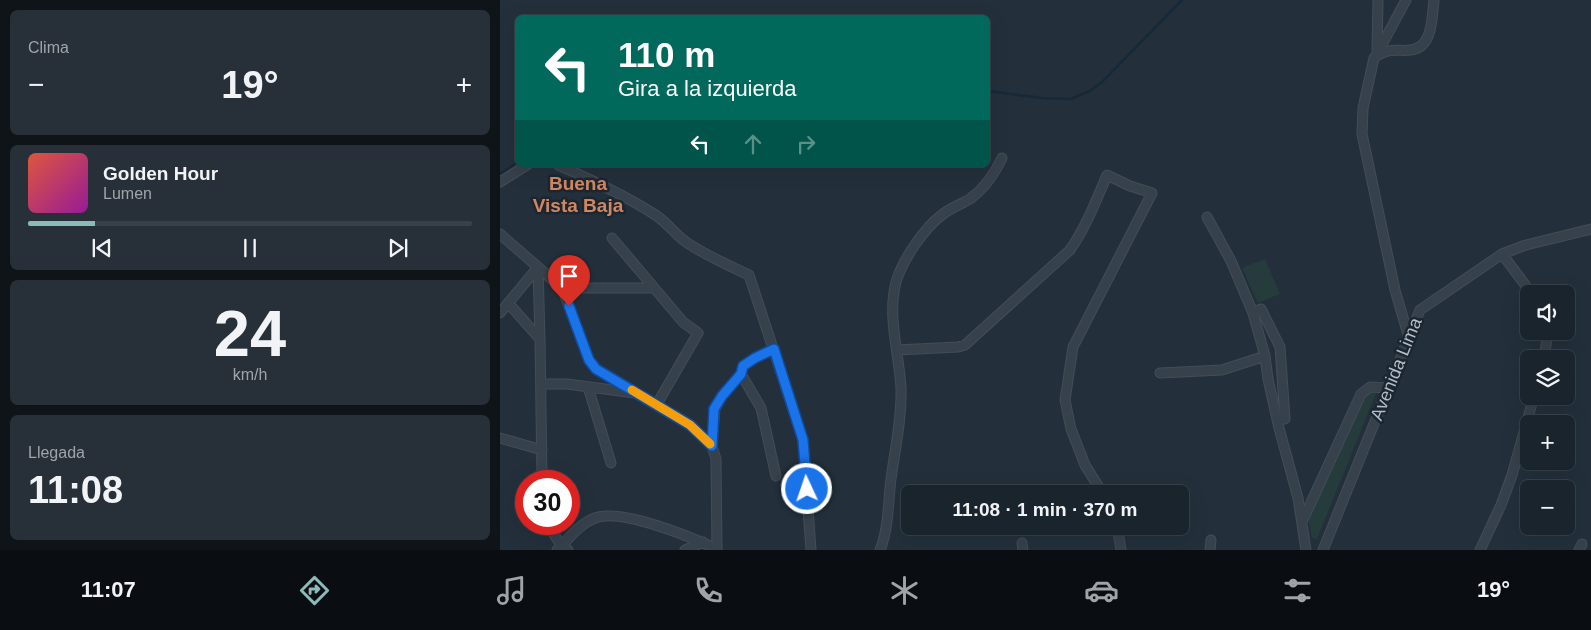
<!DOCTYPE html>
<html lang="es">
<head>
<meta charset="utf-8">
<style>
  body { margin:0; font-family:Arial,sans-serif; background:#273038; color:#f1f3f6; height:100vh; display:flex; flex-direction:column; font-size:19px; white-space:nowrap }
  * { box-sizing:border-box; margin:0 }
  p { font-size:16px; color:#9fa4a9 }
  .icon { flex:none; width:28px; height:28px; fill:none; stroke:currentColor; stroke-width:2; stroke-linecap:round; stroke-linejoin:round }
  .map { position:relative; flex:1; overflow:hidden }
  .side { display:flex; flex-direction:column; gap:10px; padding:10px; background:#0e1418; width:500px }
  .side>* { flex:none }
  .guide { position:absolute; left:15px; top:15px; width:475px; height:152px; border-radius:8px; box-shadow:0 5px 20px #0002,0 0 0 1px #384148; background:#00695c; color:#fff; overflow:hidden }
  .tools { position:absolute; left:1020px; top:285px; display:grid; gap:10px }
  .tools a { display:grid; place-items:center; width:55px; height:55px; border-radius:8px; background:#1a242c; box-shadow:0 5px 20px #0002,0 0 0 1px #384148; font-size:25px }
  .speed { position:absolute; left:15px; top:470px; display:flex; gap:10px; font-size:25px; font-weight:700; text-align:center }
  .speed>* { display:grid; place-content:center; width:65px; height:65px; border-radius:50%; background:#1a242c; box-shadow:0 5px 20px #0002,0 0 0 1px #384148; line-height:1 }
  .speed .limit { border:8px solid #d22; background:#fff; color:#111 }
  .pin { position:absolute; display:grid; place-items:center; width:42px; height:42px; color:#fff; margin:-51px -21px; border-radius:50% 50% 50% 0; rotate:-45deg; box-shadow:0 0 5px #0007 }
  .pin .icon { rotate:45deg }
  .me { position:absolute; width:55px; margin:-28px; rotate:357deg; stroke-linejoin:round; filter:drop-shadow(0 0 4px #0008) }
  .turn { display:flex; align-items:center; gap:18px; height:105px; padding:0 20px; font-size:22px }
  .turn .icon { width:65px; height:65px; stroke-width:2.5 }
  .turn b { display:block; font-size:35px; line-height:42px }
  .lanes { display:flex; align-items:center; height:48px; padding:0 20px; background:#0003; justify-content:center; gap:25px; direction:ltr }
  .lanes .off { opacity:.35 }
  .big { font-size:38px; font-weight:700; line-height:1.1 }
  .side .card { flex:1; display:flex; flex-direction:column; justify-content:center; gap:8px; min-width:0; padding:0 18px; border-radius:8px; background:#273038 }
  .side .dial { align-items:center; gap:0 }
  .dial b { font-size:65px; line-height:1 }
  .song { display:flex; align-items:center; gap:15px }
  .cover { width:60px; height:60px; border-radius:8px; background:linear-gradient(135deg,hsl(10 70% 55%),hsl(300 70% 35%)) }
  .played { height:5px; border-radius:2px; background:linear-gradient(90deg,#8bbbb9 15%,#384148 15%) }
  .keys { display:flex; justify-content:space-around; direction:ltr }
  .heat { display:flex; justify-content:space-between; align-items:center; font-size:28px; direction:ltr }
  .trip { position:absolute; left:401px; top:485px; width:288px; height:50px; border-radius:8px; background:#1a242c; box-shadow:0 5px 20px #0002,0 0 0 1px #384148; font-weight:700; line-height:50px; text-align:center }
  .menu { display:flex; height:80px; justify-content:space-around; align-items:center; background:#0a0e12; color:#9fa4a9 }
  .menu .icon { width:35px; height:35px }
  .menu .selected { color:#8bbbb9 }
  .menu b { font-size:22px; color:#f1f3f6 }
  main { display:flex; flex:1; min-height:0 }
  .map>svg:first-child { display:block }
  .green { fill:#253b3c }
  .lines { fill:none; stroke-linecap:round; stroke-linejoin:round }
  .stream { stroke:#172838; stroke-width:2.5 }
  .street-casing { stroke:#434d57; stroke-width:11 }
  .street { stroke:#37414b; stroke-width:9 }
  .route-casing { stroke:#114b97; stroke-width:12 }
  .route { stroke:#1a73e8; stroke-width:9 }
  .slow { stroke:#f59e0b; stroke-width:9 }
  .labels { text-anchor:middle; stroke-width:5; stroke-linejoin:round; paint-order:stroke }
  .street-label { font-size:18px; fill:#b2bcc7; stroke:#1c2630 }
  .neighbourhood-label { font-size:19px; font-weight:bold; fill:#d08863; stroke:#1c2630 }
</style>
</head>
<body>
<main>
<section class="side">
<div class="card"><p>Clima</p>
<div class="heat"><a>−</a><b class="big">19°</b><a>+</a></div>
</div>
<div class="card">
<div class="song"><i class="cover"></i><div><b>Golden Hour</b><p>Lumen</p></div></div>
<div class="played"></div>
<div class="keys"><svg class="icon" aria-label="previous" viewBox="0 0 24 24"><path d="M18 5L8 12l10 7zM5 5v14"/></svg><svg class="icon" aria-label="pause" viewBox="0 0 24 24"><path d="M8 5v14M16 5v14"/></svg><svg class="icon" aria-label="next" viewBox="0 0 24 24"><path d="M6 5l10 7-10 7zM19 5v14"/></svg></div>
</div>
<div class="card dial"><b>24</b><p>km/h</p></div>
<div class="card"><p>Llegada</p><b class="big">11:08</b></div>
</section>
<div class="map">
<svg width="1091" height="550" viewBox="0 0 1091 550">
  <rect width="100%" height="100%" fill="#23303b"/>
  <!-- green -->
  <path class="green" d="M765,259l15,35 -22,9 -16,-35z
    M872,389l5,2 -60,148 -5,-1 -4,-20 54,-121z"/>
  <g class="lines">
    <!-- stream -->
    <path class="stream" d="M488,91l54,7 29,1 19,-8 12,-9 80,-82
      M0,174l18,-12"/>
    <!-- street casing -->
    <g class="street-casing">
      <path id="street" d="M877,51l1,-51
        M877,54l29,-54
        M58,165c32,14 66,30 96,49 11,7 18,16 28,25 16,13 48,27 67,36l54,165 8,110
        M0,182l27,-17
        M707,217l24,44 22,52 12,43 3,23 11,49 19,70 8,52
        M0,234l62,54 27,72 7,9 94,56 22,21 4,13 1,91
        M112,238l71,84 15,11 -41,71
        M1002,254l30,40
        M38,267l2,72 2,142
        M62,288h92
        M8,303l32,36
        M0,313l38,-46
        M753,313l8,-4 19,38 5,72
        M909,338l-14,-48 -33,-156 1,-26 11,-50c4,-4 8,-5 14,-7 9,-2 19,1 27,-2 18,-5 17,-34 19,-49
        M397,350l61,-3 7,-2 105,-95c16,-23 26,-49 37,-75l23,11 22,7 -79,154 -8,53 6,29 14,36 18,29
        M1044,359l4,-28
        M660,373l62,-3 43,-14
        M241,374l20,34 15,68
        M41,384h26l68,9
        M88,387l23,76
        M0,438l42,12
        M212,446l3,-37 7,-13 19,-22 2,-8 12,-8 19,-9
        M802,522l59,-128 9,-7 18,1
        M50,524c4,11 8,20 18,26
        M617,526l4,24
        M522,543l1,7
        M57,550c12,-11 22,-26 38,-32 26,-10 96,19 122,31
        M185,550l18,-8
        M380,550c9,-22 8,-48 11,-71 4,-30 11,-61 10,-91 -2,-36 -14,-71 -5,-106 7,-23 28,-54 47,-68 8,-6 18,-10 27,-15 15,-11 24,-24 32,-41
        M710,550l1,-10
        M823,550l97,-240 82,-56 24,-9 65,-16
        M980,550l21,-45 11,-30 22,-79
        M1079,550l3,-6"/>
    </g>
    <!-- street -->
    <use href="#street" class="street"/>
  </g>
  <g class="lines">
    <!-- route casing -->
    <g class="route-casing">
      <path id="route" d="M69,306l20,54 7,9 94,56 22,21 2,-37 8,-13 19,-22 2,-8 12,-8 19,-9 29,91 4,49"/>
    </g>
    <!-- route -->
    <use href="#route" class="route"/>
    <!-- slow -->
    <path class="slow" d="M132,390l58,35 20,19"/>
  </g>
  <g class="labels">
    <!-- street labels -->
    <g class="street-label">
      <text transform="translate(896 369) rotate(-68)" y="6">Avenida Lima</text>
    </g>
    <!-- neighbourhood labels -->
    <g class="neighbourhood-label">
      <text x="78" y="190">Buena<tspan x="78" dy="22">Vista Baja</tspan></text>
    </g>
  </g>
</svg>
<div class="tools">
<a><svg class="icon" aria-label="sound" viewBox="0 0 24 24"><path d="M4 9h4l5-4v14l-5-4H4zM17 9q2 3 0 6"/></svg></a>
<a><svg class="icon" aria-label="layers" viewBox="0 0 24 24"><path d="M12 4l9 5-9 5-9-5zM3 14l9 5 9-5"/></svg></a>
<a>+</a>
<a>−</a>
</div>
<div class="speed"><div class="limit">30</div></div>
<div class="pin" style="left:69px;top:306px;background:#d93025"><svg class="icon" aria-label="arrive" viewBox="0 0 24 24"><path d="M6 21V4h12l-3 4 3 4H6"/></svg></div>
<svg class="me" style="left:307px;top:489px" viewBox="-20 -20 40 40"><circle r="17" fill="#1a73e8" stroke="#fff" stroke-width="3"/><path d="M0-11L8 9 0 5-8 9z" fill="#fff"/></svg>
<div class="trip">11:08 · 1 min · 370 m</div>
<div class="guide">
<div class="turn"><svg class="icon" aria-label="left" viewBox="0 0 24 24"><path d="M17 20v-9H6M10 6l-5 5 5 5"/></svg><div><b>110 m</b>Gira a la izquierda</div></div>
<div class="lanes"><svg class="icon" aria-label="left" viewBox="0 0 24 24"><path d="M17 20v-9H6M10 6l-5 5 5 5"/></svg><svg class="icon off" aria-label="ahead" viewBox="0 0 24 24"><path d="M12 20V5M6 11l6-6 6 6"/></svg><svg class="icon off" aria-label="right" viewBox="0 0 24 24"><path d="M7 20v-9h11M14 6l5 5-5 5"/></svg></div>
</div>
</div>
</main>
<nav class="menu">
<b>11:07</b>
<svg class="icon selected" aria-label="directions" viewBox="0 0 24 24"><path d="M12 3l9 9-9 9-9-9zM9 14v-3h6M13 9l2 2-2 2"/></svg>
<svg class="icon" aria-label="music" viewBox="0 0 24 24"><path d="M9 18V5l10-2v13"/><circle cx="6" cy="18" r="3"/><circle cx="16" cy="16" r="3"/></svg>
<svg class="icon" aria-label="phone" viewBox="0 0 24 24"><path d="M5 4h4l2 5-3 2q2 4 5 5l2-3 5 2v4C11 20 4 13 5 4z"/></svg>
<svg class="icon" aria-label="climate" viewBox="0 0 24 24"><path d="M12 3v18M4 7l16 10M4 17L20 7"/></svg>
<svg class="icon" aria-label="car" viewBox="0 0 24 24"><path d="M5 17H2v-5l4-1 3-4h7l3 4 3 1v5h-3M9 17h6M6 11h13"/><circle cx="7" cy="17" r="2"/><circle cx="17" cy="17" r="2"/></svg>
<svg class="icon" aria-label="filters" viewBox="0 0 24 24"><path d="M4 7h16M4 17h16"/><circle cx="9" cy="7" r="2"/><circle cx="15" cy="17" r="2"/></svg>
<b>19°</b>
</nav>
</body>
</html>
